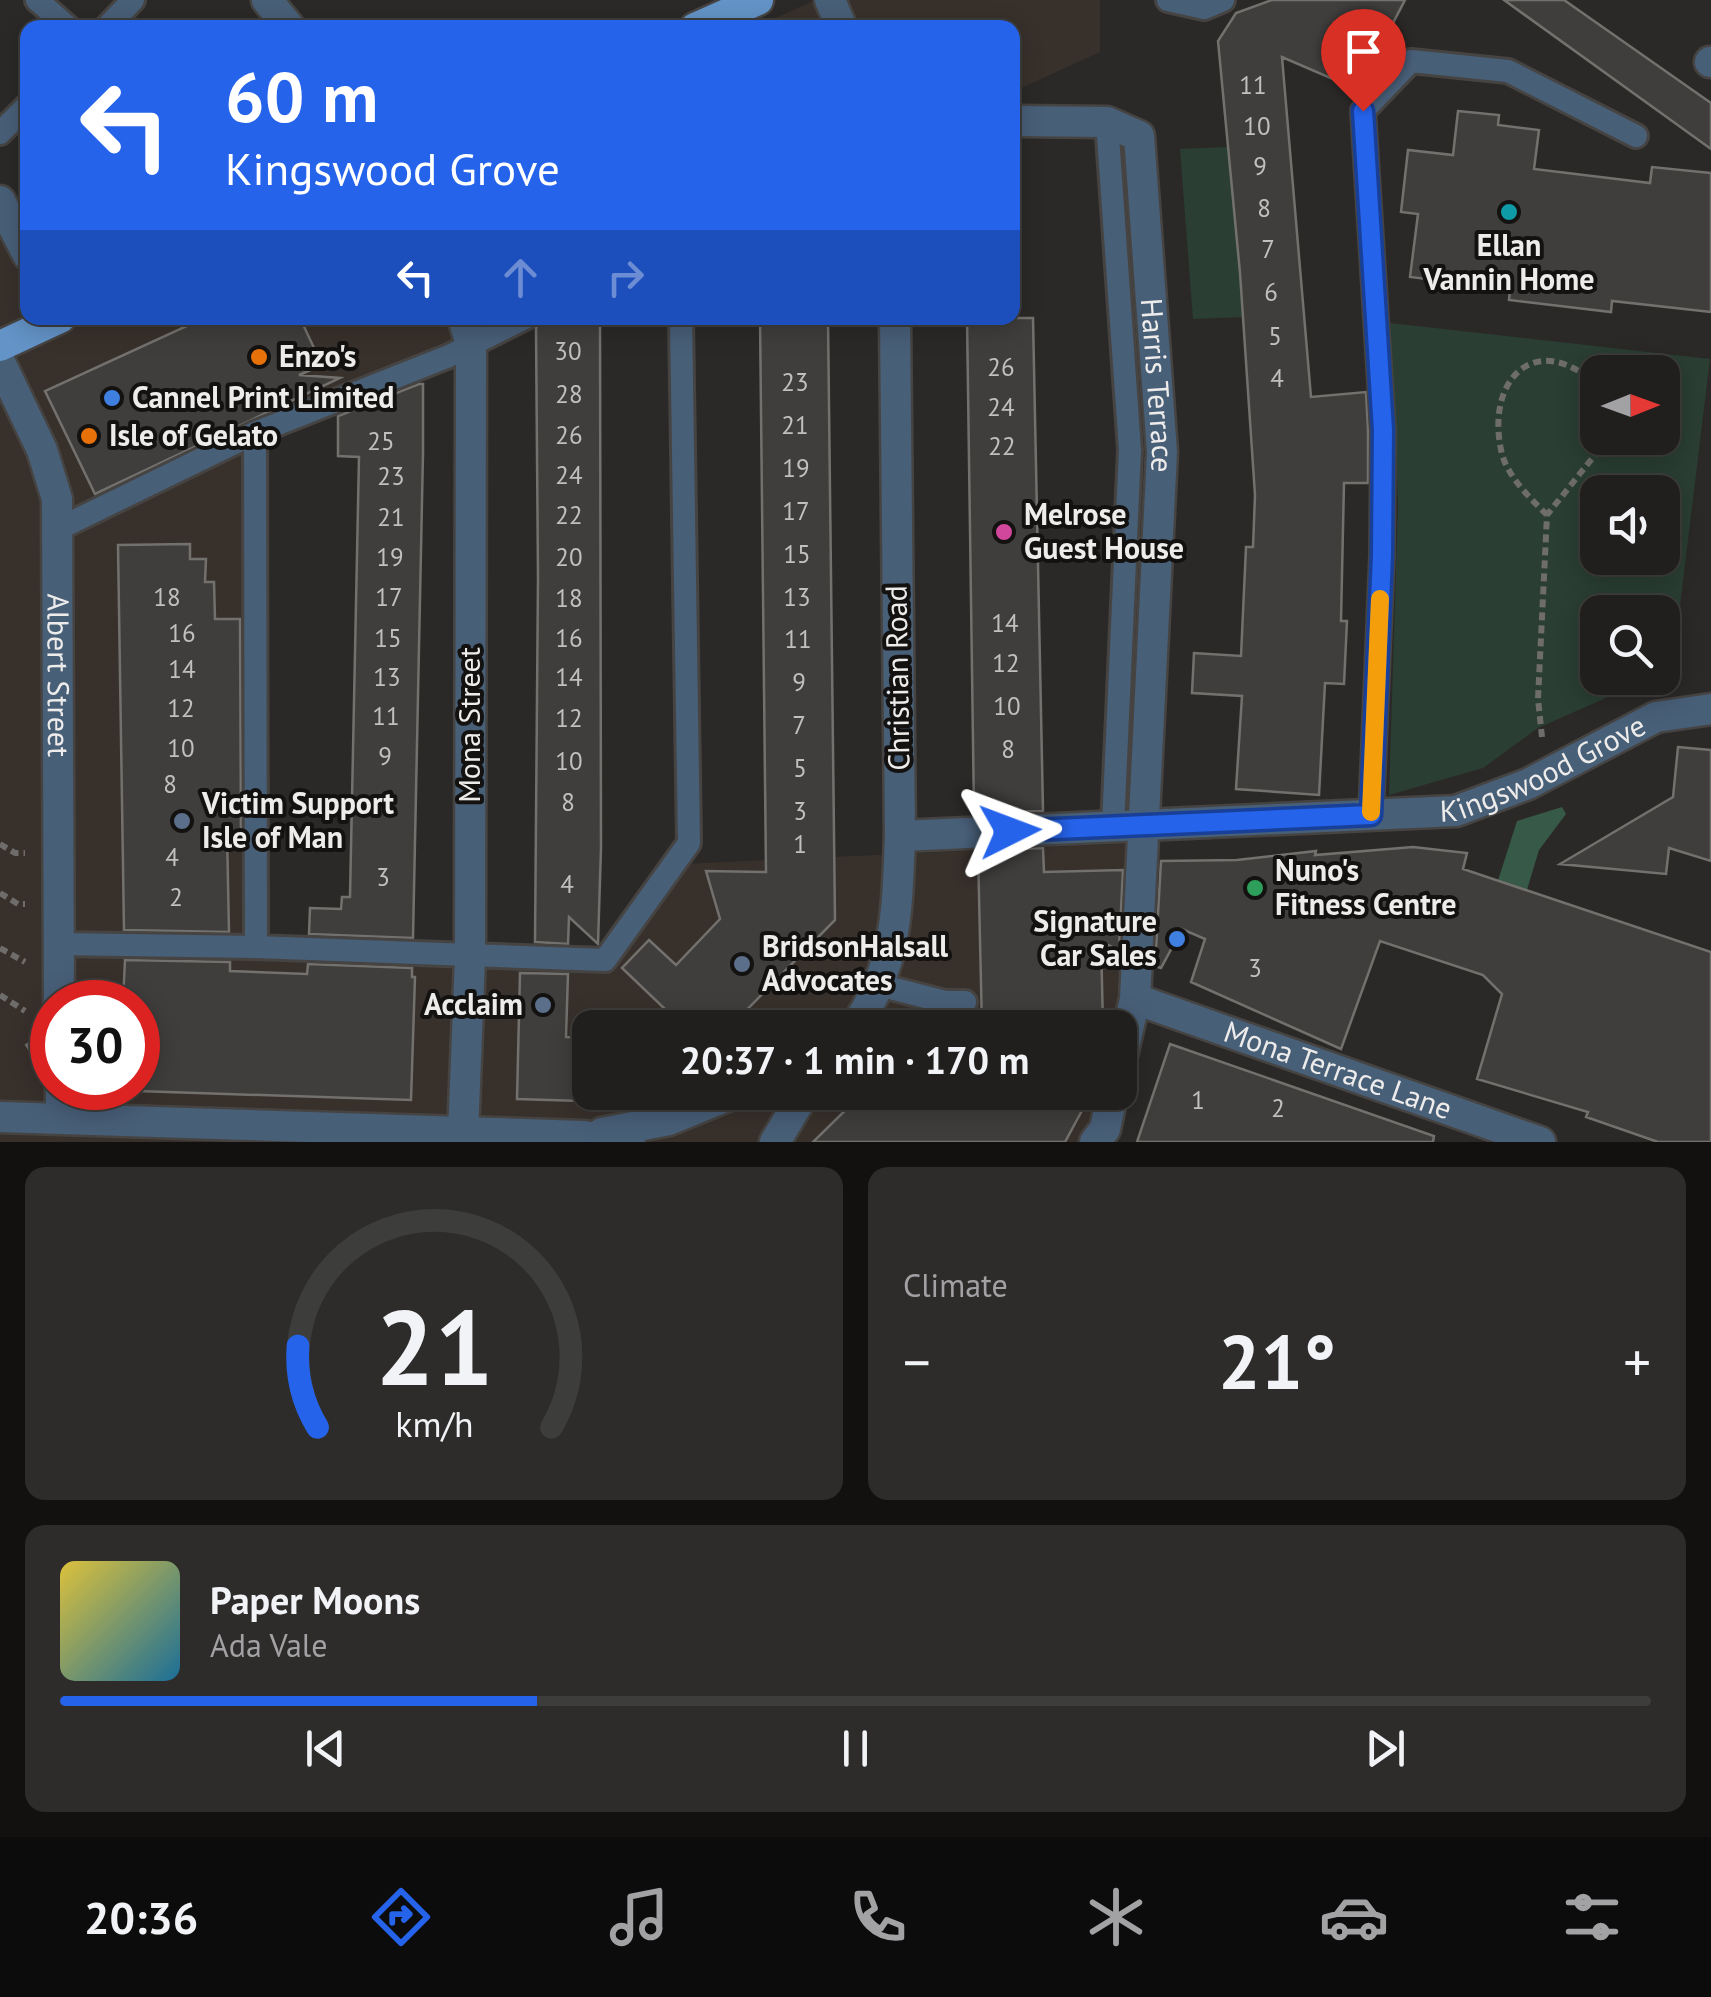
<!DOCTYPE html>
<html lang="en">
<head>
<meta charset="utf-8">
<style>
  body { margin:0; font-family:"PT Sans",sans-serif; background:#2d2c2a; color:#f1f3f6; height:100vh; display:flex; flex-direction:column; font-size:38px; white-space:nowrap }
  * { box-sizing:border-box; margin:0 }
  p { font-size:32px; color:#a2a2a4 }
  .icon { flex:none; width:55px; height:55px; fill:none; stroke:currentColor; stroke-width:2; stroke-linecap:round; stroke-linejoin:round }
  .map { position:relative; height:1142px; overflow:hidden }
  .side { display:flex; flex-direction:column; gap:25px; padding:25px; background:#121110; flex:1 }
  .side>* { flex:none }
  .banner { position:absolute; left:20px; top:20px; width:1000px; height:305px; border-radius:20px; box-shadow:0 5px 25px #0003,0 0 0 2px #3d3d3b; background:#2563eb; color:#fff; overflow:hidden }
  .needle { width:65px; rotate:89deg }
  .fabs { position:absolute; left:1580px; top:355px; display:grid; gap:20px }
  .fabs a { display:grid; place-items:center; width:100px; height:100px; border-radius:20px; background:#201f1d; box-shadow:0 5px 25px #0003,0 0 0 2px #3d3d3b; font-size:50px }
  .speed { position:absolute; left:30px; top:980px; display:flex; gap:20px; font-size:50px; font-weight:700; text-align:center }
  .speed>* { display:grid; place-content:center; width:130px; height:130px; border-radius:50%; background:#201f1d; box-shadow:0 5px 25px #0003,0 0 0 2px #3d3d3b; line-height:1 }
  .speed .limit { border:15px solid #d22; background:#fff; color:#111 }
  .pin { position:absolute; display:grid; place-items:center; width:85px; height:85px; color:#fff; margin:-102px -42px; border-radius:50% 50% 50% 0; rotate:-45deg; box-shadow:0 0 10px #0007 }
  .pin .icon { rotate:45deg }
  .me { position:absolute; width:110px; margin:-55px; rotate:87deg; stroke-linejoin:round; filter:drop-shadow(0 0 8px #0008) }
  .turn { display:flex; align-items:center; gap:35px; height:210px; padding:0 40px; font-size:45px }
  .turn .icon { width:130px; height:130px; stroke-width:2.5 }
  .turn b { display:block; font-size:70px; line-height:85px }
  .lanes { display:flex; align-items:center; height:95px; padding:0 40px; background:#0003; justify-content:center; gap:50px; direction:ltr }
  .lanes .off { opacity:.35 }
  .big { font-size:75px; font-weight:700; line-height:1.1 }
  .side .card { flex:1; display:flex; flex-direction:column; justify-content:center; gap:15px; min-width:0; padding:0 35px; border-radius:20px; background:#2d2c2a }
  .side .dial { align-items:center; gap:0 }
  .dial svg { height:260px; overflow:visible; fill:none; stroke:#3d3d3b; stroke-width:7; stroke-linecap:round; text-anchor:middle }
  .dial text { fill:#f1f3f6; stroke:none }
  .song { display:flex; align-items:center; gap:30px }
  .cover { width:120px; height:120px; border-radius:15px; background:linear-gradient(135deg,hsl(50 70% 55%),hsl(200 70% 35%)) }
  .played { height:10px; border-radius:5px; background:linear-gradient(90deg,#2563eb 30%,#3d3d3b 30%) }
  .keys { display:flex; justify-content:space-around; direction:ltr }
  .heat { display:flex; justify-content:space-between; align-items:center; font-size:55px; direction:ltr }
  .side .tiles { flex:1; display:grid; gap:25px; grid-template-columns:1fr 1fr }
  .card:last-child { grid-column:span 2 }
  .trip { position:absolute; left:572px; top:1010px; width:565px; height:100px; border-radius:20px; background:#201f1d; box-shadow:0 5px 25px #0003,0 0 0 2px #3d3d3b; font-weight:700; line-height:100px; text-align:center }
  .dock { display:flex; height:160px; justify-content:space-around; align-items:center; background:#0d0c0c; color:#a2a2a4 }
  .dock .icon { width:70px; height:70px }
  .dock .active { color:#2563eb }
  .dock b { font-size:45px; color:#f1f3f6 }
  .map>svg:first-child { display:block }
  .built { fill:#38302b; fill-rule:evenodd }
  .green { fill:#2a3e33; fill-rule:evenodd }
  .forest { fill:#375947 }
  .building { fill:#403e3c; stroke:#73716e; stroke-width:2.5 }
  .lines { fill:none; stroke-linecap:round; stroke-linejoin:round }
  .lane-casing { stroke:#464442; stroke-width:28 }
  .street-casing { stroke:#464442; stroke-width:35 }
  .primary-casing { stroke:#464442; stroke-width:35 }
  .path { stroke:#6f6d6b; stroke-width:6; stroke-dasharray:8 5; stroke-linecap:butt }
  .lane { stroke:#485f78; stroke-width:22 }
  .street { stroke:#485f78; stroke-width:30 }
  .primary { stroke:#6393c7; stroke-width:30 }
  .route-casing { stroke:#184099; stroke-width:25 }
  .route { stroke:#2563eb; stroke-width:18 }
  .slow { stroke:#f59e0b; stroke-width:18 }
  .culture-dot { fill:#0f9aa8; stroke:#131211; stroke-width:4 }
  .food-dot { fill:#e8710a; stroke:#131211; stroke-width:4 }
  .shop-dot { fill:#3f7fe0; stroke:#131211; stroke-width:4 }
  .hotel-dot { fill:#d1479c; stroke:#131211; stroke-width:4 }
  .service-dot { fill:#5c6f8a; stroke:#131211; stroke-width:4 }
  .leisure-dot { fill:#2e9e5b; stroke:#131211; stroke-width:4 }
  .labels { text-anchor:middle; stroke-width:8; stroke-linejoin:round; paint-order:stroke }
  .number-label { font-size:25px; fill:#c2c0bf }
  .poi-label { font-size:30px; font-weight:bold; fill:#edeceb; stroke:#131211; text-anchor:start }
  .street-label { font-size:30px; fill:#edeceb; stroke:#131211 }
</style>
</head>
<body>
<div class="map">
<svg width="1711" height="1142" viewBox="0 0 1711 1142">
  <rect width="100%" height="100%" fill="#2b2927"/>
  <!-- built -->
  <path class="built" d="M815,0h285v52l-87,40 -1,-64h-258z
    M27,204l1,114h479l-242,108v531l342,13 75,-106 474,-22 -12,182 -33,118h-1111v-925zM52,1002h86v86h-86zM590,1028h530v64h-530z"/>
  <!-- green -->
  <path class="green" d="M1228,147l15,170 -50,2 -13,-170z
    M1390,323l320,36 -38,312 -9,3 -1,-62h-64v66h53l-113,50 -55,40 -94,27 9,-290zM1662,372v66h-64v-66zM1662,492v66h-64v-66z"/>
  <!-- forest -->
  <path class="forest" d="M1562,807l4,7 -27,36 -29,96 -30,-9 37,-116z"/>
  <!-- building -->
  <path class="building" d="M1272,0h133l-47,90 -76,-33 29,340 55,-5 2,38v53h-24l-3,138h6l-3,63 -19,-1 -6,112 -83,-6 6,-93 -50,-3 2,-40 47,3 5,-109h7l2,-52 -15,-222 -22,-232 18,-28z
    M1504,0h60l147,103v46z
    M1458,111l41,4 -1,10 41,5 -5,39 116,14 2,-16 59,6v139l-99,-11 -1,11 -102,-12 1,-11 -100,-12 8,-63 -17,-2 7,-62 45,5z
    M204,318h96l22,47 -23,10 41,3 -245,116 -50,-103z
    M540,318h60l1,530 -3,96 -29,-27 -1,27 -33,-2 3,-365 -2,-249z
    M760,318h68l7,602 -106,108h-95l31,-19 -43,-41 27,-28 27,25 44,-46 -14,-48 60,1z
    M967,318h66l10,493 -69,1z
    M419,384h4v69l-10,485 -104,-4 1,-26 31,1 1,-12h8l9,-440 -21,-1v-40z
    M190,544v15h16l-1,23h9l1,37h25l1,213h-14l2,100 -105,-2 -6,-385z
    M1678,747l33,3v111l-42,-13 -3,26 -106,-10 113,-67z
    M1413,847l54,6 -4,16 248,83v190h-53l-72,-25 2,-5 -111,-33 25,-85 -19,-19 -103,-34 -39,108 -150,-67 14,-43 -23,-10 -21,39 -6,-2 6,-105 76,-1 79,-9 -1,4z
    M1043,848l1,24 79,-2 -4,80 -18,-8 2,83 -121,3 -4,-177z
    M125,960l105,2v9l77,3 1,-10 104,4v9h3l-4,123 -273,-9v-89h-15z
    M520,973l48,1 -2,63 24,1v54h81l-4,5 -53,5 -97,-3z
    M1170,1044l264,92 -1,6h-296z
    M864,1092h228l-27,50h-252z"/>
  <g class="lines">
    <!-- lane casing -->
    <g class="lane-casing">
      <path id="lane" d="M37,0l32,28
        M1168,0l36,8 19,-8
        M106,28l27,-28
        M1107,122l23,328 -17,376
        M0,133l28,-28
        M255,433l1,514
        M58,529l197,-96 194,-77 76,-38
        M1371,815l11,-260 1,-125 -20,-319 48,-50 97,10 128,65
        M58,944l198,3 349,13 84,-117 -8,-525
        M879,985l66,17h20"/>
    </g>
    <!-- street casing -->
    <g class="street-casing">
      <g id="street">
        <path d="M267,0l23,28"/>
        <path d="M830,0l12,28"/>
        <path d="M1710,62h1"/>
        <path id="s1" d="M1012,121l95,1 32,14 23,316 -27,547 -15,65"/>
        <path d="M0,201l28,54"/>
        <path d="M463,318l8,26 -1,614 -7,176"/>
        <path id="s2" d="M0,362l42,88 15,49 2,503"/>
        <path id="s3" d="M900,836l556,-25 72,-27 128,-67 55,-8"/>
        <path id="s4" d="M1135,999l405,143"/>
        <path d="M854,1028c44,-61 43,-120 46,-192l-5,-518"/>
        <path d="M61,1088v30"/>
        <path d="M0,1117l584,19 46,6"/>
        <path d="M602,1133l67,-13 68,-28"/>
        <path d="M775,1142l30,-50"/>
        <path d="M1095,1142l10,-13 8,-37"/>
      </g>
    </g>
    <!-- primary casing -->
    <g class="primary-casing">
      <path id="primary" d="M695,28l63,-28
        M0,346l60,-28"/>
    </g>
    <!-- path -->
    <path class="path" d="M1547,515c-16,-16 -39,-38 -45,-61 -18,-73 33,-127 96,-68
      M1542,737l-4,-38 9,-184 55,-69 1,-8
      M0,844l15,9h10
      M0,893l18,11h7
      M0,948l25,14
      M0,995l25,16
      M27,1043l13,20"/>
    <!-- lane -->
    <use href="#lane" class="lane"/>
    <!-- street -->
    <use href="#street" class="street"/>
    <!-- primary -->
    <use href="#primary" class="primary"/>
  </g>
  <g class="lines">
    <!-- route casing -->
    <g class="route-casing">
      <path id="route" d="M1010,831l361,-16 11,-260 1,-125 -20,-319"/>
    </g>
    <!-- route -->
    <use href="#route" class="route"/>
    <!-- slow -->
    <path class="slow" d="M1371,812l9,-213"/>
  </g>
  <!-- markers -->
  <circle class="culture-dot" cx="1509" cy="212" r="10"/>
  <g class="food-dot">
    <circle cx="259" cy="357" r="10"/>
    <circle cx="89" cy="436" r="10"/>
  </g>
  <g class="shop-dot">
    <circle cx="112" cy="398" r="10"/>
    <circle cx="1177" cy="939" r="10"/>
  </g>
  <circle class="hotel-dot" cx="1004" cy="532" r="10"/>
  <g class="service-dot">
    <circle cx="182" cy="821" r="10"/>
    <circle cx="742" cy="964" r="10"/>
    <circle cx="543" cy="1005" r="10"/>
  </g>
  <circle class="leisure-dot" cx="1255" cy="888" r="10"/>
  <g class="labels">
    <!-- number labels -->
    <g class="number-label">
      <text x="1253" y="94">11</text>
      <text x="1257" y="135">10</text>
      <text x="1260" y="175">9</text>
      <text x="1264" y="217">8</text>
      <text x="1268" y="258">7</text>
      <text x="1271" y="301">6</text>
      <text x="1275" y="345">5</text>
      <text x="568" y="360">30</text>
      <text x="1001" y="376">26</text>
      <text x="1277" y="387">4</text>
      <text x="795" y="391">23</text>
      <text x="569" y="403">28</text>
      <text x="1001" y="416">24</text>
      <text x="795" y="434">21</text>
      <text x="569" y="444">26</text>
      <text x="381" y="450">25</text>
      <text x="1002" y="455">22</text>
      <text x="796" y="477">19</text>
      <text x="569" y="484">24</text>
      <text x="391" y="485">23</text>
      <text x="796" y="520">17</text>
      <text x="569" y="524">22</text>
      <text x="391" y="526">21</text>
      <text x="797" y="563">15</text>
      <text x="390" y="566">19</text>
      <text x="569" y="566">20</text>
      <text x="167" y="606">18</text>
      <text x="389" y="606">17</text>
      <text x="797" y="606">13</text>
      <text x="569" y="607">18</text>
      <text x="1005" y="632">14</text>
      <text x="182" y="642">16</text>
      <text x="388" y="647">15</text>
      <text x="569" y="647">16</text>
      <text x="798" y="648">11</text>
      <text x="1006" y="672">12</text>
      <text x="182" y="678">14</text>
      <text x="387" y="686">13</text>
      <text x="569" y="686">14</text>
      <text x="799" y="691">9</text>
      <text x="1007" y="715">10</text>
      <text x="181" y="717">12</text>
      <text x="386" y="725">11</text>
      <text x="569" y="727">12</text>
      <text x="799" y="734">7</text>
      <text x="181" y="757">10</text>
      <text x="1008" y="758">8</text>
      <text x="385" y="765">9</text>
      <text x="569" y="770">10</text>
      <text x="800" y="777">5</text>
      <text x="170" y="793">8</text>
      <text x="568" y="811">8</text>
      <text x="800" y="820">3</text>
      <text x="800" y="853">1</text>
      <text x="172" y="866">4</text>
      <text x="383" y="886">3</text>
      <text x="567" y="893">4</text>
      <text x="176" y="906">2</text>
      <text x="1255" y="977">3</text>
      <text x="1198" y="1109">1</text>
      <text x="1278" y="1117">2</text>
    </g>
    <!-- poi labels -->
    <g class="poi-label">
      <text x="1509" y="256" text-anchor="middle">Ellan<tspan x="1509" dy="34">Vannin Home</tspan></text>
      <text x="279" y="367">Enzo's</text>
      <text x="132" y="408">Cannel Print Limited</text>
      <text x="109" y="446">Isle of Gelato</text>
      <text x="1024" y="525">Melrose<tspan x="1024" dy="34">Guest House</tspan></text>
      <text x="202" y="814">Victim Support<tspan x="202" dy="34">Isle of Man</tspan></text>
      <text x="1275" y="881">Nuno's<tspan x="1275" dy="34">Fitness Centre</tspan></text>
      <text x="1157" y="932" text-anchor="end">Signature<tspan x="1157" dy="34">Car Sales</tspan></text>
      <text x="762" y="957">BridsonHalsall<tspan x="762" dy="34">Advocates</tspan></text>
      <text x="523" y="1015" text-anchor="end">Acclaim</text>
    </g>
    <!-- street labels -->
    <g class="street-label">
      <text dy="10" stroke="none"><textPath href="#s1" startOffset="380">Harris Terrace</textPath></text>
      <text dy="10" stroke="none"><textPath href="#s2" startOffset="325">Albert Street</textPath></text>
      <text transform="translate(898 678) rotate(-91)" y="10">Christian Road</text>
      <text transform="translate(470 725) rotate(-90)" y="10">Mona Street</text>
      <text dy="10" stroke="none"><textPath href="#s3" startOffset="652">Kingswood Grove</textPath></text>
      <text dy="10" stroke="none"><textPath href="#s4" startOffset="215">Mona Terrace Lane</textPath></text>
    </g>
  </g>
</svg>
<div class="fabs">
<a><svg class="needle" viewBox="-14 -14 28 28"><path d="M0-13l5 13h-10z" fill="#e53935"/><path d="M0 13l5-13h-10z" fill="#a2a2a4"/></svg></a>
<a><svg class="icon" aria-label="sound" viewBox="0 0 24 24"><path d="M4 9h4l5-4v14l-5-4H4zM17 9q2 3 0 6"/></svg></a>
<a><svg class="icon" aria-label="search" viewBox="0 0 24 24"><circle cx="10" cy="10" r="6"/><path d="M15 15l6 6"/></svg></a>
</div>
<div class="speed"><div class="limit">30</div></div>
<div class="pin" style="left:1363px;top:111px;background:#d93025"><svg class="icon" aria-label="arrive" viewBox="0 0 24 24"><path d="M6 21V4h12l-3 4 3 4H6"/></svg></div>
<svg class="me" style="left:1010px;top:831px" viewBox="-20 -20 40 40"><path d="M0-17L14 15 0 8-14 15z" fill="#2563eb" stroke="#fff" stroke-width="4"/></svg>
<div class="trip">20:37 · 1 min · 170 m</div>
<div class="banner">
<div class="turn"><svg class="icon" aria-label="left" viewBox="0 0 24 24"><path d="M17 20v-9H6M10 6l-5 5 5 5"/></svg><div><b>60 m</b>Kingswood Grove</div></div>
<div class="lanes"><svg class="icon" aria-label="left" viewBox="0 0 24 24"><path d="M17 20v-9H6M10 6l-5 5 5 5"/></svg><svg class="icon off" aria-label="ahead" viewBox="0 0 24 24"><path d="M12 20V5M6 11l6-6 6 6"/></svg><svg class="icon off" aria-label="right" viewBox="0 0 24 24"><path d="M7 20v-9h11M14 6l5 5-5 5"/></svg></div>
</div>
</div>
<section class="side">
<div class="tiles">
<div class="card dial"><svg viewBox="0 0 100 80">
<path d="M14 69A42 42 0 1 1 86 69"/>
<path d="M14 69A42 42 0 0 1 8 44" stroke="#2563eb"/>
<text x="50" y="56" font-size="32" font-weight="700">21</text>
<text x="50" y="72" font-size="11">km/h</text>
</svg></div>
<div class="card"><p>Climate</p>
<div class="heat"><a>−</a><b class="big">21°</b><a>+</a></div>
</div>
<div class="card">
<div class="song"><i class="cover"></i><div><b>Paper Moons</b><p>Ada Vale</p></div></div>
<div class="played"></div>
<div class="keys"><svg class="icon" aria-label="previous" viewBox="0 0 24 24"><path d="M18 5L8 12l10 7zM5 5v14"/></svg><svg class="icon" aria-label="pause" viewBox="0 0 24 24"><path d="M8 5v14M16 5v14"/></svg><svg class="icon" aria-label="next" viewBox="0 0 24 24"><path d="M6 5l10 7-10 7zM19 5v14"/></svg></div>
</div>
</div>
</section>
<nav class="dock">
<b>20:36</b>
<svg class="icon active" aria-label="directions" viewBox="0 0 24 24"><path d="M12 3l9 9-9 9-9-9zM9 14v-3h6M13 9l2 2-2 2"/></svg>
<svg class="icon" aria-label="music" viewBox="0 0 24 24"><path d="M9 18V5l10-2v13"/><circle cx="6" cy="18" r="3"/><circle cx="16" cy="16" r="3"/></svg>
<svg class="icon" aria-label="phone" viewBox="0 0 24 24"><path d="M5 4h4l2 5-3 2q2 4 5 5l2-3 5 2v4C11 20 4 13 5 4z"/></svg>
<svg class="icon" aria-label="climate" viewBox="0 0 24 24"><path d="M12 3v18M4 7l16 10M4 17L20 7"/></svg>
<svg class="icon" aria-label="car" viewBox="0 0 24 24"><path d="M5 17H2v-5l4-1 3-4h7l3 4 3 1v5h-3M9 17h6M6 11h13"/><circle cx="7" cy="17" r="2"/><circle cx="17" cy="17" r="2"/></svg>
<svg class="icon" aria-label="filters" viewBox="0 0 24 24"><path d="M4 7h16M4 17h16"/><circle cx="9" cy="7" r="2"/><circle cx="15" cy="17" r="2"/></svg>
</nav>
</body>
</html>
